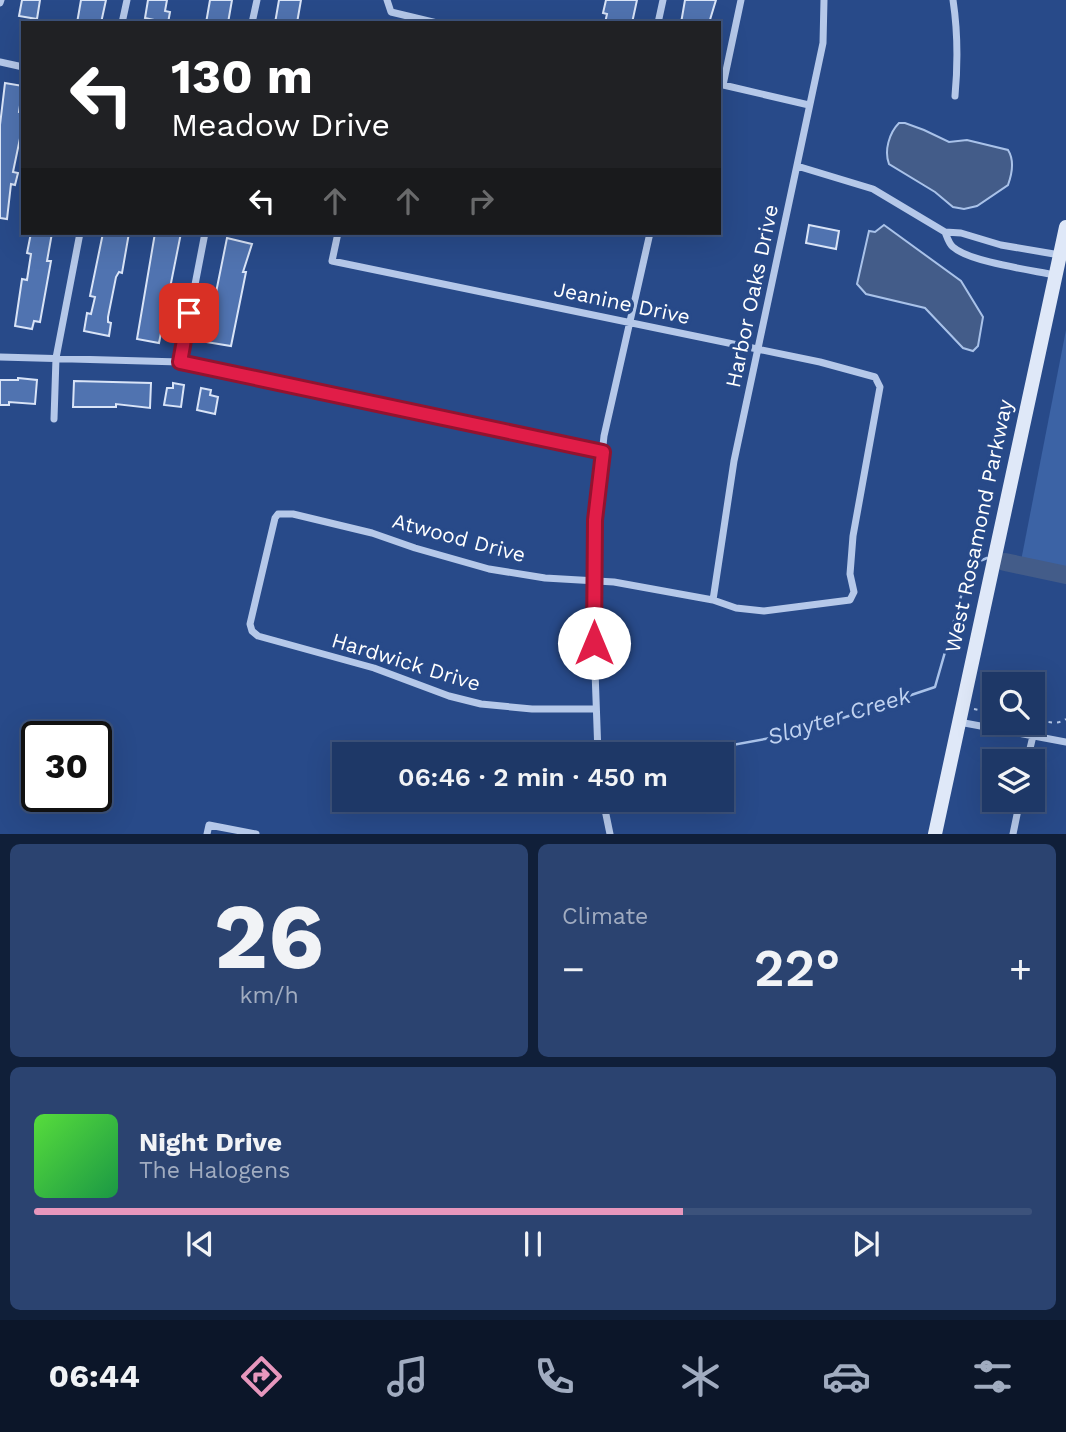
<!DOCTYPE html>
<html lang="en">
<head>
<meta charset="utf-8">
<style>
  body { margin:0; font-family:"Work Sans",sans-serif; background:#2b4370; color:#f1f3f6; height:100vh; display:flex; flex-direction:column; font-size:26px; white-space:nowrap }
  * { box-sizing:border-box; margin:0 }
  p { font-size:23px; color:#a1acc0 }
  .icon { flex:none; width:38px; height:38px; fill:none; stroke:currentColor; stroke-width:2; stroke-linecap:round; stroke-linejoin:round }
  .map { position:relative; height:834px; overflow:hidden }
  .drawer { display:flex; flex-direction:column; gap:10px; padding:10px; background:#101f39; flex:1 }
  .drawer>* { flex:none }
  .hud { position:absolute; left:21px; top:21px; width:700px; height:214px; border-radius:0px; box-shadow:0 7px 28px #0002,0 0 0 2px #3c527b; background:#202124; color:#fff; overflow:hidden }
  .controls { position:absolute; left:982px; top:672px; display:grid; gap:14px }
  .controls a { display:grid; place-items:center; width:63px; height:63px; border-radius:0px; background:#1e3867; box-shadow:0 7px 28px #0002,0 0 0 2px #3c527b; font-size:35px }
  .speed { position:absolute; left:21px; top:721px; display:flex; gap:14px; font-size:35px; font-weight:700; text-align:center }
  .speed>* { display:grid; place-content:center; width:91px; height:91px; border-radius:50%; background:#1e3867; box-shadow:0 7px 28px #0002,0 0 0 2px #3c527b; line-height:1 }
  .speed .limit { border:4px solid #111; border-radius:10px; background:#fff; color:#111 }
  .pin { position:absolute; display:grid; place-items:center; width:60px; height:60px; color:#fff; margin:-30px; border-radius:14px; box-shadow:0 4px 10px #0006 }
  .me { position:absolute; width:77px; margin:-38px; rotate:0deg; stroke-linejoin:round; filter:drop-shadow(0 0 5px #0008) }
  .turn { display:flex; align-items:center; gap:24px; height:147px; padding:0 35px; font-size:32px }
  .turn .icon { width:91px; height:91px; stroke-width:2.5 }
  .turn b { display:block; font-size:49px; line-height:60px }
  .lanes { display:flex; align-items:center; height:66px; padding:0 35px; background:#0003; justify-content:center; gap:35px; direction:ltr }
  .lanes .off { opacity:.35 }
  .big { font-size:52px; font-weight:600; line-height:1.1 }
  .drawer .tile { flex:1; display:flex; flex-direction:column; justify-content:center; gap:10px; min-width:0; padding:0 24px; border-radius:10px; background:#2b4370 }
  .drawer .dial { align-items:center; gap:0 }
  .dial b { font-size:91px; line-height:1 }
  .song { display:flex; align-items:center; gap:21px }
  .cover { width:84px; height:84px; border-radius:10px; background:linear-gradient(135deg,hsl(110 70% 55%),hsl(140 70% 35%)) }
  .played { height:7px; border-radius:4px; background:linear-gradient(90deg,#e797bd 65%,#3c527b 65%) }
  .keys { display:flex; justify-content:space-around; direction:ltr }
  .heat { display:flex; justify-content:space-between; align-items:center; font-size:38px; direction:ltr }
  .drawer .tiles { flex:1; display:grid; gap:10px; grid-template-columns:1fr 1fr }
  .tile:last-child { grid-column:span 2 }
  .trip { position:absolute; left:332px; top:742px; width:402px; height:70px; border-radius:0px; background:#1e3867; box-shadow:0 7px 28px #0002,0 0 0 2px #3c527b; font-weight:600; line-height:70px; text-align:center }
  .tab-bar { display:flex; height:112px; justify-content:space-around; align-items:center; background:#0c1629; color:#a1acc0 }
  .tab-bar .icon { width:49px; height:49px }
  .tab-bar .selected { color:#e797bd }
  .tab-bar b { font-size:32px; color:#f1f3f6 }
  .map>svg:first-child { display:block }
  .green { fill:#3c63a5 }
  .water { fill:#435c89; stroke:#a9c2e9; stroke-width:2 }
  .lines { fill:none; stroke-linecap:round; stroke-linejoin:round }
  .stream { stroke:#a9c2e9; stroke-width:2.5 }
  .river { stroke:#435c89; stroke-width:18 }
  .building { fill:#5073b0; stroke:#d9e4f7; stroke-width:2 }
  .path { stroke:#b5c8e9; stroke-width:2; stroke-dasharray:3.5 5; stroke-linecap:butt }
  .street { stroke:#b5c8e9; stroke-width:7 }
  .secondary { stroke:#dfe8f8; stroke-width:14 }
  .route-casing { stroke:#92132f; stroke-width:18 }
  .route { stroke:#e11d48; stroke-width:12 }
  .labels { text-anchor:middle; stroke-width:7; stroke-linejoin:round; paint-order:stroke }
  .street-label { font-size:21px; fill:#fff; stroke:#284a89 }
  .water-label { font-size:23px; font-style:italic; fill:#c0d2f0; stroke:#284a89 }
</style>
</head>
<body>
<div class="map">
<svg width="1066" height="834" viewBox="0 0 1066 834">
  <rect width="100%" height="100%" fill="#284a89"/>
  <!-- green -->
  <path class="green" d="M1066,330v245l-46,-9z"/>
  <!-- water -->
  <path class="water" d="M899,123h6l19,7 25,12 18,-2 41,10c7,11 4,24 0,35l-31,21 -13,3 -11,-2 -18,-15 -46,-28c-5,-13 0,-31 10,-41z
    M884,225l77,56 22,36 -5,29 -5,5 -10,-3 -38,-40 -59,-14 -9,-10 12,-53 6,1z"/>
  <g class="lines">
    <!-- stream -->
    <path class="stream" d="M333,753l14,1
      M683,754l115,-21 137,-46 35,-122 17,-7"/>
    <!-- river -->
    <path class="river" d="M1005,562l61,13"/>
  </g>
  <!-- building -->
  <path class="building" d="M22,0h18l-3,19 -18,-3z
    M81,0h25l-5,23h-24z
    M148,0h19l-2,11 5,1 -2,11 -23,-5z
    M210,0h22l-4,23h-22z
    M279,0h22l-4,23h-22z
    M606,0h31l-5,23h-27l2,-9 -4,-1z
    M685,0h31l-7,23h-28z
    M5,83l18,3 -4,26 4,1v11l-10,48 5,1 -3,12 -4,-1 -4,35 -7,-1v-93z
    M809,225l30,6 -3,18 -30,-6z
    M31,233h21l-5,28h4l-11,61 -6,-1 -2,8 -17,-3 7,-47 5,1 4,-26 -4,-1z
    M103,233h26l-7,40 -3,-1 -3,5 -8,40v5l3,1 -2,13 -25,-5 3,-18 4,1 4,-17 -5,-1z
    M155,233h26l-22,110 -22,-4z
    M227,238l25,6 -9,28h3l-15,74 -25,-4z
    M18,378l19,2 -2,24 -26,-2v3h-9v-25h18z
    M74,381l77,2 -1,25 -34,-4v3h-43z
    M173,383l11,2 -3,22 -17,-2 3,-17h6z
    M201,388l10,2 -1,5 8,2 -3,17 -18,-4z"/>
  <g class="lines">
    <!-- path -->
    <path class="path" d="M974,709l20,4
      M1032,718c12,3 24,8 34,1"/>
    <!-- street -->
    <path class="street" d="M387,0l4,12 46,11
      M953,0c5,33 5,63 2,96
      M0,3l1,-3
      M122,23l5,-23
      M252,23l5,-23
      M658,23l5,-23
      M0,62l23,5
      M719,84l90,21
      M723,85l18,-85
      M797,166l76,23 72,43 16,1 40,12 59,10
      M945,232c2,5 4,12 8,15 17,15 78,23 102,28
      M338,233l-6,28 488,101 55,15 5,10 -27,149 -3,38 4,18 -4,8 -86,11 -28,-3 -23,-8 -99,-18 -69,-4 -56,-9 -74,-21 -43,-15 -79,-19h-15l-3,4 -25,106 2,7 6,5 116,32 75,28 32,8 51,5h64
      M0,357l180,5 25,3 32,9 365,78
      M180,362l25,-129
      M54,419l2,-61 24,-125
      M713,600l21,-139 89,-418 1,-43
      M959,722l107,20
      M598,754l-4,-111 1,-123 9,-84 46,-203
      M1027,761l6,-25
      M603,800l7,34
      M207,834l2,-9 47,9
      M1013,834l7,-34"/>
    <!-- secondary -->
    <path class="secondary" d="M935,834l131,-607"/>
  </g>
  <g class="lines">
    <!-- route casing -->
    <g class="route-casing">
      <path id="route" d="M189,313l-9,49 423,90 -8,68 -1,123"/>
    </g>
    <!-- route -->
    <use href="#route" class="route"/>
  </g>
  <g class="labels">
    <!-- street labels -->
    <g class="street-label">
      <text transform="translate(752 296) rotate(-78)" y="7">Harbor Oaks Drive</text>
      <text transform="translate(622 303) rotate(12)" y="7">Jeanine Drive</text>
      <text transform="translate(979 526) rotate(-78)" y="7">West Rosamond Parkway</text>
      <text transform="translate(459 538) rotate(15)" y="7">Atwood Drive</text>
      <text transform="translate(406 662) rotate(17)" y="7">Hardwick Drive</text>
    </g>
    <!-- water labels -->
    <g class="water-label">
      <text transform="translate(839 716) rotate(-17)" y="8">Slayter Creek</text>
    </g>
  </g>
</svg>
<div class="controls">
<a><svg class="icon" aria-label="search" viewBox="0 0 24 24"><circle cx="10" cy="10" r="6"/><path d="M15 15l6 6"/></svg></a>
<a><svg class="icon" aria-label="layers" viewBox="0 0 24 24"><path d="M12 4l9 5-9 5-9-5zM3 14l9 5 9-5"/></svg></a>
</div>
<div class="speed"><div class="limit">30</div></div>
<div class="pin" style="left:189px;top:313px;background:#d93025"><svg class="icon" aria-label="arrive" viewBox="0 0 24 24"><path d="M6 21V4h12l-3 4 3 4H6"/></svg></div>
<svg class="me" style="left:594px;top:643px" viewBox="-20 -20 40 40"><circle r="19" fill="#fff"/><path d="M0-13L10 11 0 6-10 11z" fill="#e11d48"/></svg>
<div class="trip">06:46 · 2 min · 450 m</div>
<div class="hud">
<div class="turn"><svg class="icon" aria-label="left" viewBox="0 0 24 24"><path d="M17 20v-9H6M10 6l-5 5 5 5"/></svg><div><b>130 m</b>Meadow Drive</div></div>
<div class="lanes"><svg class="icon" aria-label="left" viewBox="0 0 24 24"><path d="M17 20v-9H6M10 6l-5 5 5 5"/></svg><svg class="icon off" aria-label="ahead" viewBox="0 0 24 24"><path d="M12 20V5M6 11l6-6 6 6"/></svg><svg class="icon off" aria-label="ahead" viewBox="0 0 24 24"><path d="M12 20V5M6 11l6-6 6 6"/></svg><svg class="icon off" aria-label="right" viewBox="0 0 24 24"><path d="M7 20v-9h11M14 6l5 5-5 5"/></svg></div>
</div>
</div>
<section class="drawer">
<div class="tiles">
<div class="tile dial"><b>26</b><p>km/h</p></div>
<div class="tile"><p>Climate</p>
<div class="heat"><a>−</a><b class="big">22°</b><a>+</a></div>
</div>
<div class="tile">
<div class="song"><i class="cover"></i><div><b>Night Drive</b><p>The Halogens</p></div></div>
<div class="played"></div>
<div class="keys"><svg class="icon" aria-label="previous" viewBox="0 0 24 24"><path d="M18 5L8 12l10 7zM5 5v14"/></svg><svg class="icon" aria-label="pause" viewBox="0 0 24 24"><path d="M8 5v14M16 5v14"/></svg><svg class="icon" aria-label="next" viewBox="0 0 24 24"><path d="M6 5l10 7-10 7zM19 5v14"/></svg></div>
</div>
</div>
</section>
<nav class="tab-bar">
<b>06:44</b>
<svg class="icon selected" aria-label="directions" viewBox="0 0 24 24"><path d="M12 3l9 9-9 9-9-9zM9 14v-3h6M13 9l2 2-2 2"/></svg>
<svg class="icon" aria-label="music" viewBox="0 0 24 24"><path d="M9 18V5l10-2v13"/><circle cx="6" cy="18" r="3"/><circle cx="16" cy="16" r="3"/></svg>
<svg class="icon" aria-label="phone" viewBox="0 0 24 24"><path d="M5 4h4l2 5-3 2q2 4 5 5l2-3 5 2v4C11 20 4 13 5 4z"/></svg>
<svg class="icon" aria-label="climate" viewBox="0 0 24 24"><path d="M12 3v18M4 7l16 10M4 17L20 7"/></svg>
<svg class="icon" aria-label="car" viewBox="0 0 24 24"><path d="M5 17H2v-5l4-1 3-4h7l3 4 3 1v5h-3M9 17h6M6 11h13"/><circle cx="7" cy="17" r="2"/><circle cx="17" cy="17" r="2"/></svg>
<svg class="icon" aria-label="filters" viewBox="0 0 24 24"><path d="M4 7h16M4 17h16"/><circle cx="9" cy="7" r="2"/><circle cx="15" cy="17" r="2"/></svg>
</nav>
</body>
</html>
